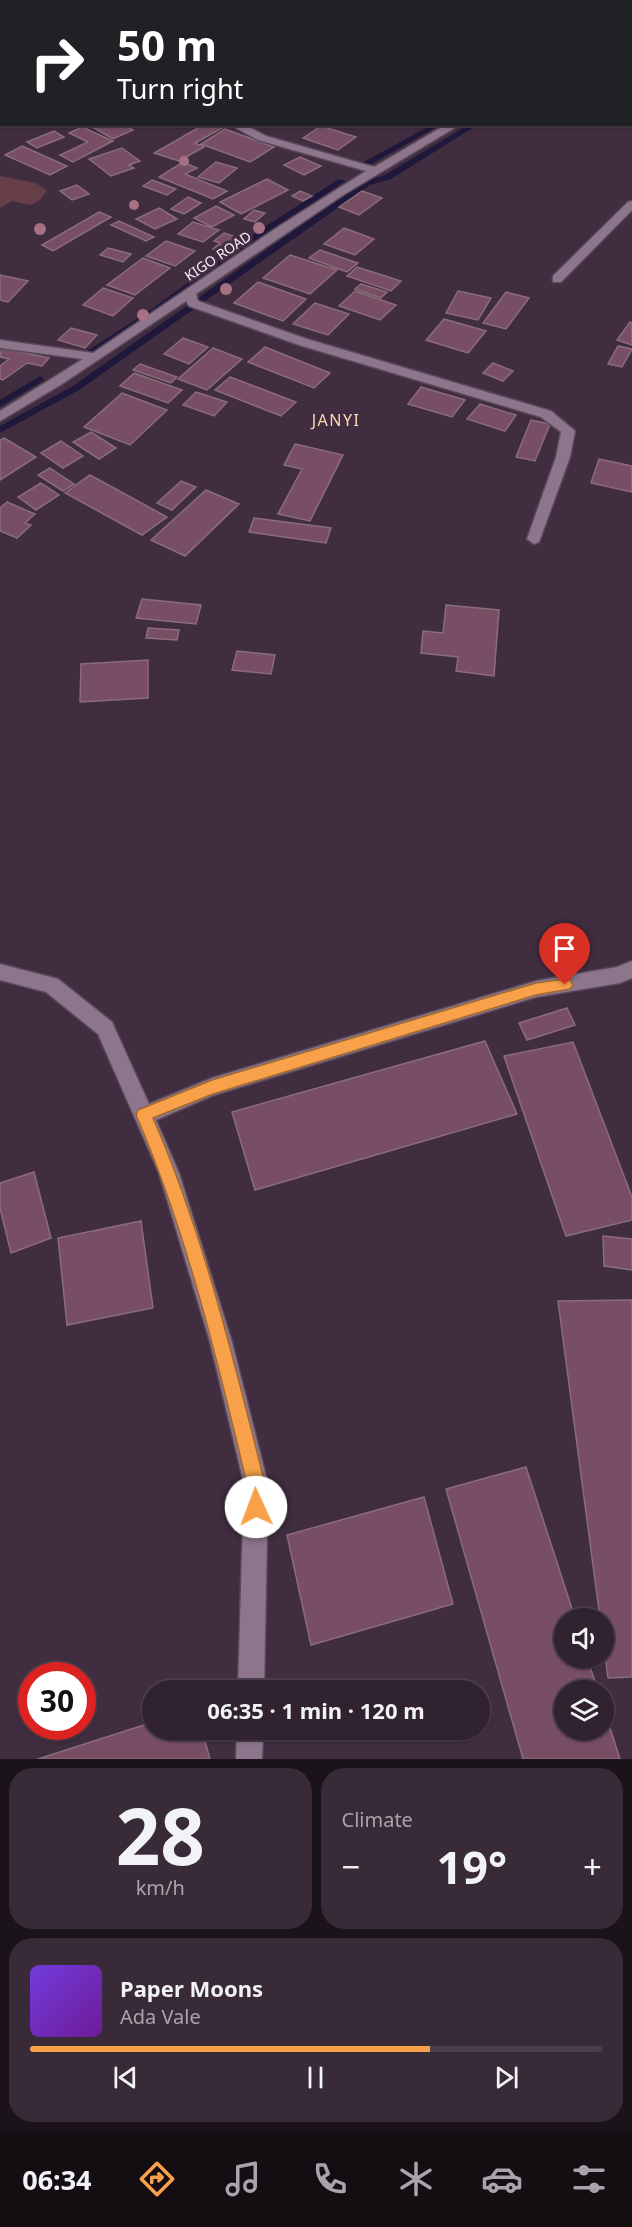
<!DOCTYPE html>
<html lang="en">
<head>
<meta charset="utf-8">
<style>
  body { margin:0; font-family:"Noto Sans",sans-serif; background:#392a38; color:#f1f3f6; height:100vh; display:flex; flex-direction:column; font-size:22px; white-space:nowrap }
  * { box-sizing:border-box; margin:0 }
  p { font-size:20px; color:#a8a4ab }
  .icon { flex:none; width:33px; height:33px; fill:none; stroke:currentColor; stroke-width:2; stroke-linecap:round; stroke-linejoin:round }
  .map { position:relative; height:1759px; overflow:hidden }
  .sheet { display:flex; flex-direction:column; gap:9px; padding:9px; background:#1b131a; flex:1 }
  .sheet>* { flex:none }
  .hud { position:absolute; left:0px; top:0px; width:633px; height:126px; box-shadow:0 2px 4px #0004,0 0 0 2px #4c3f4c; background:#202124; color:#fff; overflow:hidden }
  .tools { position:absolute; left:554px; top:1608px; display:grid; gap:12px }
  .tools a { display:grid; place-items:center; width:60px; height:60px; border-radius:50%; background:#312230; box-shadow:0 2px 4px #0004,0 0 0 2px #4c3f4c; font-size:30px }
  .speed { position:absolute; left:18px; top:1662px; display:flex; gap:12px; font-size:30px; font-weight:700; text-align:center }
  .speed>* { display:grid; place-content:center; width:78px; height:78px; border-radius:50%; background:#312230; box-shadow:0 2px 4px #0004,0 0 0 2px #4c3f4c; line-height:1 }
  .speed .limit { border:9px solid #d22; background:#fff; color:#111 }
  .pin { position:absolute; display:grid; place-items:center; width:51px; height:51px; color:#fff; margin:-62px -26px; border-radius:50% 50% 50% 0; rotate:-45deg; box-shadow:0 0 6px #0007 }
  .pin .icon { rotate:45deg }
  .me { position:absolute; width:66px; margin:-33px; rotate:358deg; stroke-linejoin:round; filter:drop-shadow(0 0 4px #0008) }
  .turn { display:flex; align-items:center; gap:21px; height:126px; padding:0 18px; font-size:27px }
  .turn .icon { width:78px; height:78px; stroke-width:2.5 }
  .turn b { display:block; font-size:42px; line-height:51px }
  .big { font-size:45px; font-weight:700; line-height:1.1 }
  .sheet .card { flex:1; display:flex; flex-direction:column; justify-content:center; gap:9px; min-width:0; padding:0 21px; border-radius:24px; background:#392a38 }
  .sheet .dial { align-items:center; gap:0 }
  .dial b { font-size:78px; line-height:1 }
  .song { display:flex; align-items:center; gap:18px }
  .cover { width:72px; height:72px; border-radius:9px; background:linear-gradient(135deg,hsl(260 70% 55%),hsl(280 70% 35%)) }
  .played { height:6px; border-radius:3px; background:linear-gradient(90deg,#f8a14a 70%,#4c3f4c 70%) }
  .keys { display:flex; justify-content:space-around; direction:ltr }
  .heat { display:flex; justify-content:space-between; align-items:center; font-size:33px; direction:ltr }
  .sheet .tiles { flex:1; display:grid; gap:9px; grid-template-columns:1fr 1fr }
  .card:last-child { grid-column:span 2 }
  .trip { position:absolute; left:142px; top:1680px; width:348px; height:60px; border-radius:30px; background:#312230; box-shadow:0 2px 4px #0004,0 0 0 2px #4c3f4c; font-weight:700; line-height:60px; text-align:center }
  .menu { display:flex; height:96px; justify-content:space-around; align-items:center; background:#140e13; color:#a8a4ab }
  .menu .icon { width:42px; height:42px }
  .menu .current { color:#f8a14a }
  .menu b { font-size:27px; color:#f1f3f6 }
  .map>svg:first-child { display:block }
  .green { fill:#663e47 }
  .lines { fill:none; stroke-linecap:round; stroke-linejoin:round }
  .stream { fill:#1f183b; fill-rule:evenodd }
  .building { fill:#784e64; stroke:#8a6c7b; stroke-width:1.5 }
  .minor-casing { stroke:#5a495a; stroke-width:3 }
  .minor { fill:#8d768c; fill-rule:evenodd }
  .tree { fill:#a67183 }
  .route { fill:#f8a14a; stroke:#a16930; stroke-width:1.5 }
  .labels { text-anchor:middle; stroke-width:6; stroke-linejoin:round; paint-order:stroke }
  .far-street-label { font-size:14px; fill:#fbeefa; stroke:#412d40 }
  .far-quarter-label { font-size:16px; letter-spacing:1.5px; fill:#fdd7b7; stroke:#412d40 }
</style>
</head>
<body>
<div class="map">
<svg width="632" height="1759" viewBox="0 0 632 1759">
  <rect width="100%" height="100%" fill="#412d40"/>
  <!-- green -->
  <path class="green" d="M0,176l36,7 11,7 -7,10 -10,5 -18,-4 -12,7z"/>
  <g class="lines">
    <!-- stream -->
    <path class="stream" d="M433,124h9l-76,43 -22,-6 4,-2 14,4z
      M470,124h9l-88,55 -21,6 -291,205 -79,43v-7l73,-40 291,-205 21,-6z
      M339,179l7,2 -88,58 -100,74 -70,44 -7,-2 71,-46 100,-74z
      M40,376l4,3 -1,2 -43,26v-7z"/>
  </g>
  <!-- building -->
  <path class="building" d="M87,124h35l11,6 -20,9z
    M205,124l19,3 -29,16 9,4 -25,14 -25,-8z
    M321,126l35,11 -18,13 -35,-12z
    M82,127l31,14 -40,21 -13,-7 28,-13 -19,-9z
    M225,129l49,18 -24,15 -49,-18z
    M54,131l10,6 -27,11 -10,-6z
    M22,146l45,20 -17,9 -45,-20z
    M122,148l18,13 -11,4 5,3 -23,8 -22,-17z
    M300,157l21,9 -17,9 -20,-10z
    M183,162l14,6 -12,6 42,17 -14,8 -54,-22z
    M216,162l21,6 -18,15 -21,-6z
    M267,179l21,11 -47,24 -21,-12z
    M152,180l24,9 -9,6 -24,-9z
    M77,185l12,9 -17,6 -12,-9z
    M300,191l12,5 -9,5 -11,-5z
    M362,191l20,7 -23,17 -20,-8z
    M188,197l13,6 -17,11 -13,-5z
    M216,206l18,9 -22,12 -18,-9z
    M159,208l18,11 -22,10 -19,-10z
    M254,210l11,3 -10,9 -11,-3z
    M99,212l12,5 -58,34 -11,-6z
    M119,221l35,16 -8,4 -35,-16z
    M193,222l26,8 -16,12 -25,-8z
    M344,228l30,11 -19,16 -31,-11z
    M224,233l12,4 -6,4 10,4 -11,9 -16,-5 7,-6 -6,-2z
    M166,241l29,10 -20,15 -29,-10z
    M108,248l23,6 -8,8 -23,-7z
    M320,250l38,13 -11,9 -38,-14z
    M290,255l47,15 -27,24 -47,-16z
    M143,258l27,10 -35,27 -28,-10z
    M357,267l44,14 -10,10 -44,-15z
    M0,275l28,6 -20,21 -8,-2z
    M258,282l48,17 -23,22 -49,-18z
    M361,284l26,8 -6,6 -26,-9z
    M103,288l30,10 -20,18 -30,-11z
    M355,291l41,14 -16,15 -41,-14z
    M458,291l33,7 -13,22 -32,-7z
    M506,292l23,6 -23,31 -23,-6z
    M315,303l34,11 -21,21 -35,-11z
    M444,319l42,12 -18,22 -42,-13z
    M630,322l2,1v22l-15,-5z
    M71,328l26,7 -12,13 -27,-8z
    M183,338l25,9 -19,17 -25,-10z
    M618,346l14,3 -10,18 -14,-3z
    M265,347l65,26 -16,15 -66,-26z
    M2,348l47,10 -7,8 -15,-3 -24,17 -3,-1v-13l9,-7 -9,-2z
    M213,348l29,11 -35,31 -29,-11z
    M493,363l20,8 -10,10 -20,-8z
    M140,364l37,13 -6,6 -38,-13z
    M134,373l48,17 -14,13 -48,-17z
    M230,377l66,25 -15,14 -66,-26z
    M421,387l44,13 -13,17 -44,-13z
    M196,392l31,10 -13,14 -31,-11z
    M122,393l45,17 -37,35 -46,-18z
    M480,404l36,11 -11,16 -38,-12z
    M531,420l19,4 -15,37 -19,-4z
    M91,432l25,16 -17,11 -26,-17z
    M4,438l32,19 -36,23v-40z
    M61,441l22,15 -20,12 -22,-15z
    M295,444l48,11 -33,66 -32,-7 24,-45 -18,-4z
    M599,459l33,7v26l-41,-9z
    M50,468l24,16 -11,7 -25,-16z
    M90,475l77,42 -25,18 -77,-42z
    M181,481l15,6 -24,23 -15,-7z
    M41,483l18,12 -23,15 -18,-13z
    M206,490l33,14 -54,52 -34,-16z
    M7,502l28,12 -10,9 6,2 -14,13 -17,-7v-23z
    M254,518l77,10 -5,15 -77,-11z
    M142,599l59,6 -5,19 -60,-6z
    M446,605l53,5 -5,66 -38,-5 2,-14 -37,-4 2,-22 20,2z
    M148,628l31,2 -2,10 -31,-2z
    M237,651l38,4 -4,19 -39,-4z
    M148,660v38l-68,4 1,-38z
    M567,1008l8,17 -48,15 -8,-17z
    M485,1041l32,73 -262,76 -23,-78z
    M573,1042l59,155v23l-66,16 -62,-180z
    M34,1172l17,66 -40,15 -11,-45v-25z
    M141,1221l12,87 -86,17 -9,-87z
    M603,1236l29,3v31l-28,-4z
    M632,1300v377l-24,1 -5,-38v-22h-3l-42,-317z
    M526,1467l49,151h-11v40h23l11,32h-34v40h39v-24l17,53h-97l-77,-270z
    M424,1497l29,107 -142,41 -24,-110z
    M153,1722v8h49l8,29h-172z"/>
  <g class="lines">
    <!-- minor casing -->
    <g class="minor-casing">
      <path id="minor" d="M45,0h10l1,2h-10z
        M229,124h14l23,12 108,31 73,-43h14l-118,71 -147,99 2,7 109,38 244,72 24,20 -5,26 -31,85 -5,2 -7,-5 29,-82 5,-25 -20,-15 -242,-72 -110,-39 -3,-5 -124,83 -62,37v-10l83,-52 -83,-11v-8l93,13 185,-126 88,-56 -108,-31z
        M632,201v9l-71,72h-8v-6l75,-74z
        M632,961v17l-12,5 -84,14 -322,98 -58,25 23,53 53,169 36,142 -4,206h-26l6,-206 -34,-142 -51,-169 -61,-139 -52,-42 -46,-12v-16l58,15 54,43 37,82 63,-26 324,-97 81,-14z
        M237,1730h26l-1,29h-26z"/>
    </g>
    <!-- minor -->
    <use href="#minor" class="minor"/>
  </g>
  <!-- trees -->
  <g class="tree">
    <circle cx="184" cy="161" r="5"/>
    <circle cx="134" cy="205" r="5"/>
    <circle cx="259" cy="228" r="6"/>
    <circle cx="40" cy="229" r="6"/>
    <circle cx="207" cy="265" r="6"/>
    <circle cx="226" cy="289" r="6"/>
    <circle cx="143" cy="315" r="6"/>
  </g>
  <!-- route -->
  <path class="route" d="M565,979l5,1 3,5 -3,4 -34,6 -323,99 -60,24c51,117 81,243 112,366v23l-3,7 -6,2 -7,-2 -3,-7 1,-23c-30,-125 -60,-251 -111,-369l2,-5 74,-30 324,-97z"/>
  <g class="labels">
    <!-- far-street labels -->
    <g class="far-street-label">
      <text transform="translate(218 256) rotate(-34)" y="5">KIGO ROAD</text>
    </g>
    <!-- far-quarter labels -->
    <g class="far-quarter-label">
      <text x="336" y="426">JANYI</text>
    </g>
  </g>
</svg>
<div class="tools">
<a><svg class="icon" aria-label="sound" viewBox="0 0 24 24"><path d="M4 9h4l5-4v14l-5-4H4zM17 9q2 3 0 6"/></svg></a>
<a><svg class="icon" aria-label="layers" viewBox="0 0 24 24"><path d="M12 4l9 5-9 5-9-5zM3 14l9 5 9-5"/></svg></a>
</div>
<div class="speed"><div class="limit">30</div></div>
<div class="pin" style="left:565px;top:985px;background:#d93025"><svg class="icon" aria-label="arrive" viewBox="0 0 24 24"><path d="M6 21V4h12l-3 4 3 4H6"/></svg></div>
<svg class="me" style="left:256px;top:1507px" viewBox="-20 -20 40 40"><circle r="19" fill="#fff"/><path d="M0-13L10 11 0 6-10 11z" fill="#f8a14a"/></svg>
<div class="trip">06:35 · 1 min · 120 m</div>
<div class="hud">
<div class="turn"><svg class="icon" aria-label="right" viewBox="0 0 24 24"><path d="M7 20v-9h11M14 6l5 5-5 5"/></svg><div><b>50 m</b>Turn right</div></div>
</div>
</div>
<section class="sheet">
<div class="tiles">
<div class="card dial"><b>28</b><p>km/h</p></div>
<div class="card"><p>Climate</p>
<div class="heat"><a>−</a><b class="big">19°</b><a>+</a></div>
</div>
<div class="card">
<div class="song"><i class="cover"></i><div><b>Paper Moons</b><p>Ada Vale</p></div></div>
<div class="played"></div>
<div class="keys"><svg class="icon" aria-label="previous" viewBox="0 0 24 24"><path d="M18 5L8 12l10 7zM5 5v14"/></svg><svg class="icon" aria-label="pause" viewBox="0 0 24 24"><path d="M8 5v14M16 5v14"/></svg><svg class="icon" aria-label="next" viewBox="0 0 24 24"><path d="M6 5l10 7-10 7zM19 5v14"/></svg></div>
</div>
</div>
</section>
<nav class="menu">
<b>06:34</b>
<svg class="icon current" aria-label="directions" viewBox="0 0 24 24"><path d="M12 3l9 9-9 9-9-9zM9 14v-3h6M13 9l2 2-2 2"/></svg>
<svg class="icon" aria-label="music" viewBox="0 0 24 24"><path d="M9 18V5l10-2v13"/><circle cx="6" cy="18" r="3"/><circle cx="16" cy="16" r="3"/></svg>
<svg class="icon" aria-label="phone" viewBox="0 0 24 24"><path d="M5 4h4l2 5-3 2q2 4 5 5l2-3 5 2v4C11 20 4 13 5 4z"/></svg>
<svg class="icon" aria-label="climate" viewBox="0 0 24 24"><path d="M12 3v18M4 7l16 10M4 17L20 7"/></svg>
<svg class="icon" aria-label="car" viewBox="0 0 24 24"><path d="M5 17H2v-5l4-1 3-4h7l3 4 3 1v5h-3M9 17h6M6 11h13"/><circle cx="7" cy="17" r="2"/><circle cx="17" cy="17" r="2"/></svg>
<svg class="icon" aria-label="filters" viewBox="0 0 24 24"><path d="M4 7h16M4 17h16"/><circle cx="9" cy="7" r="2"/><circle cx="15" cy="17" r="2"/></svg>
</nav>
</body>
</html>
